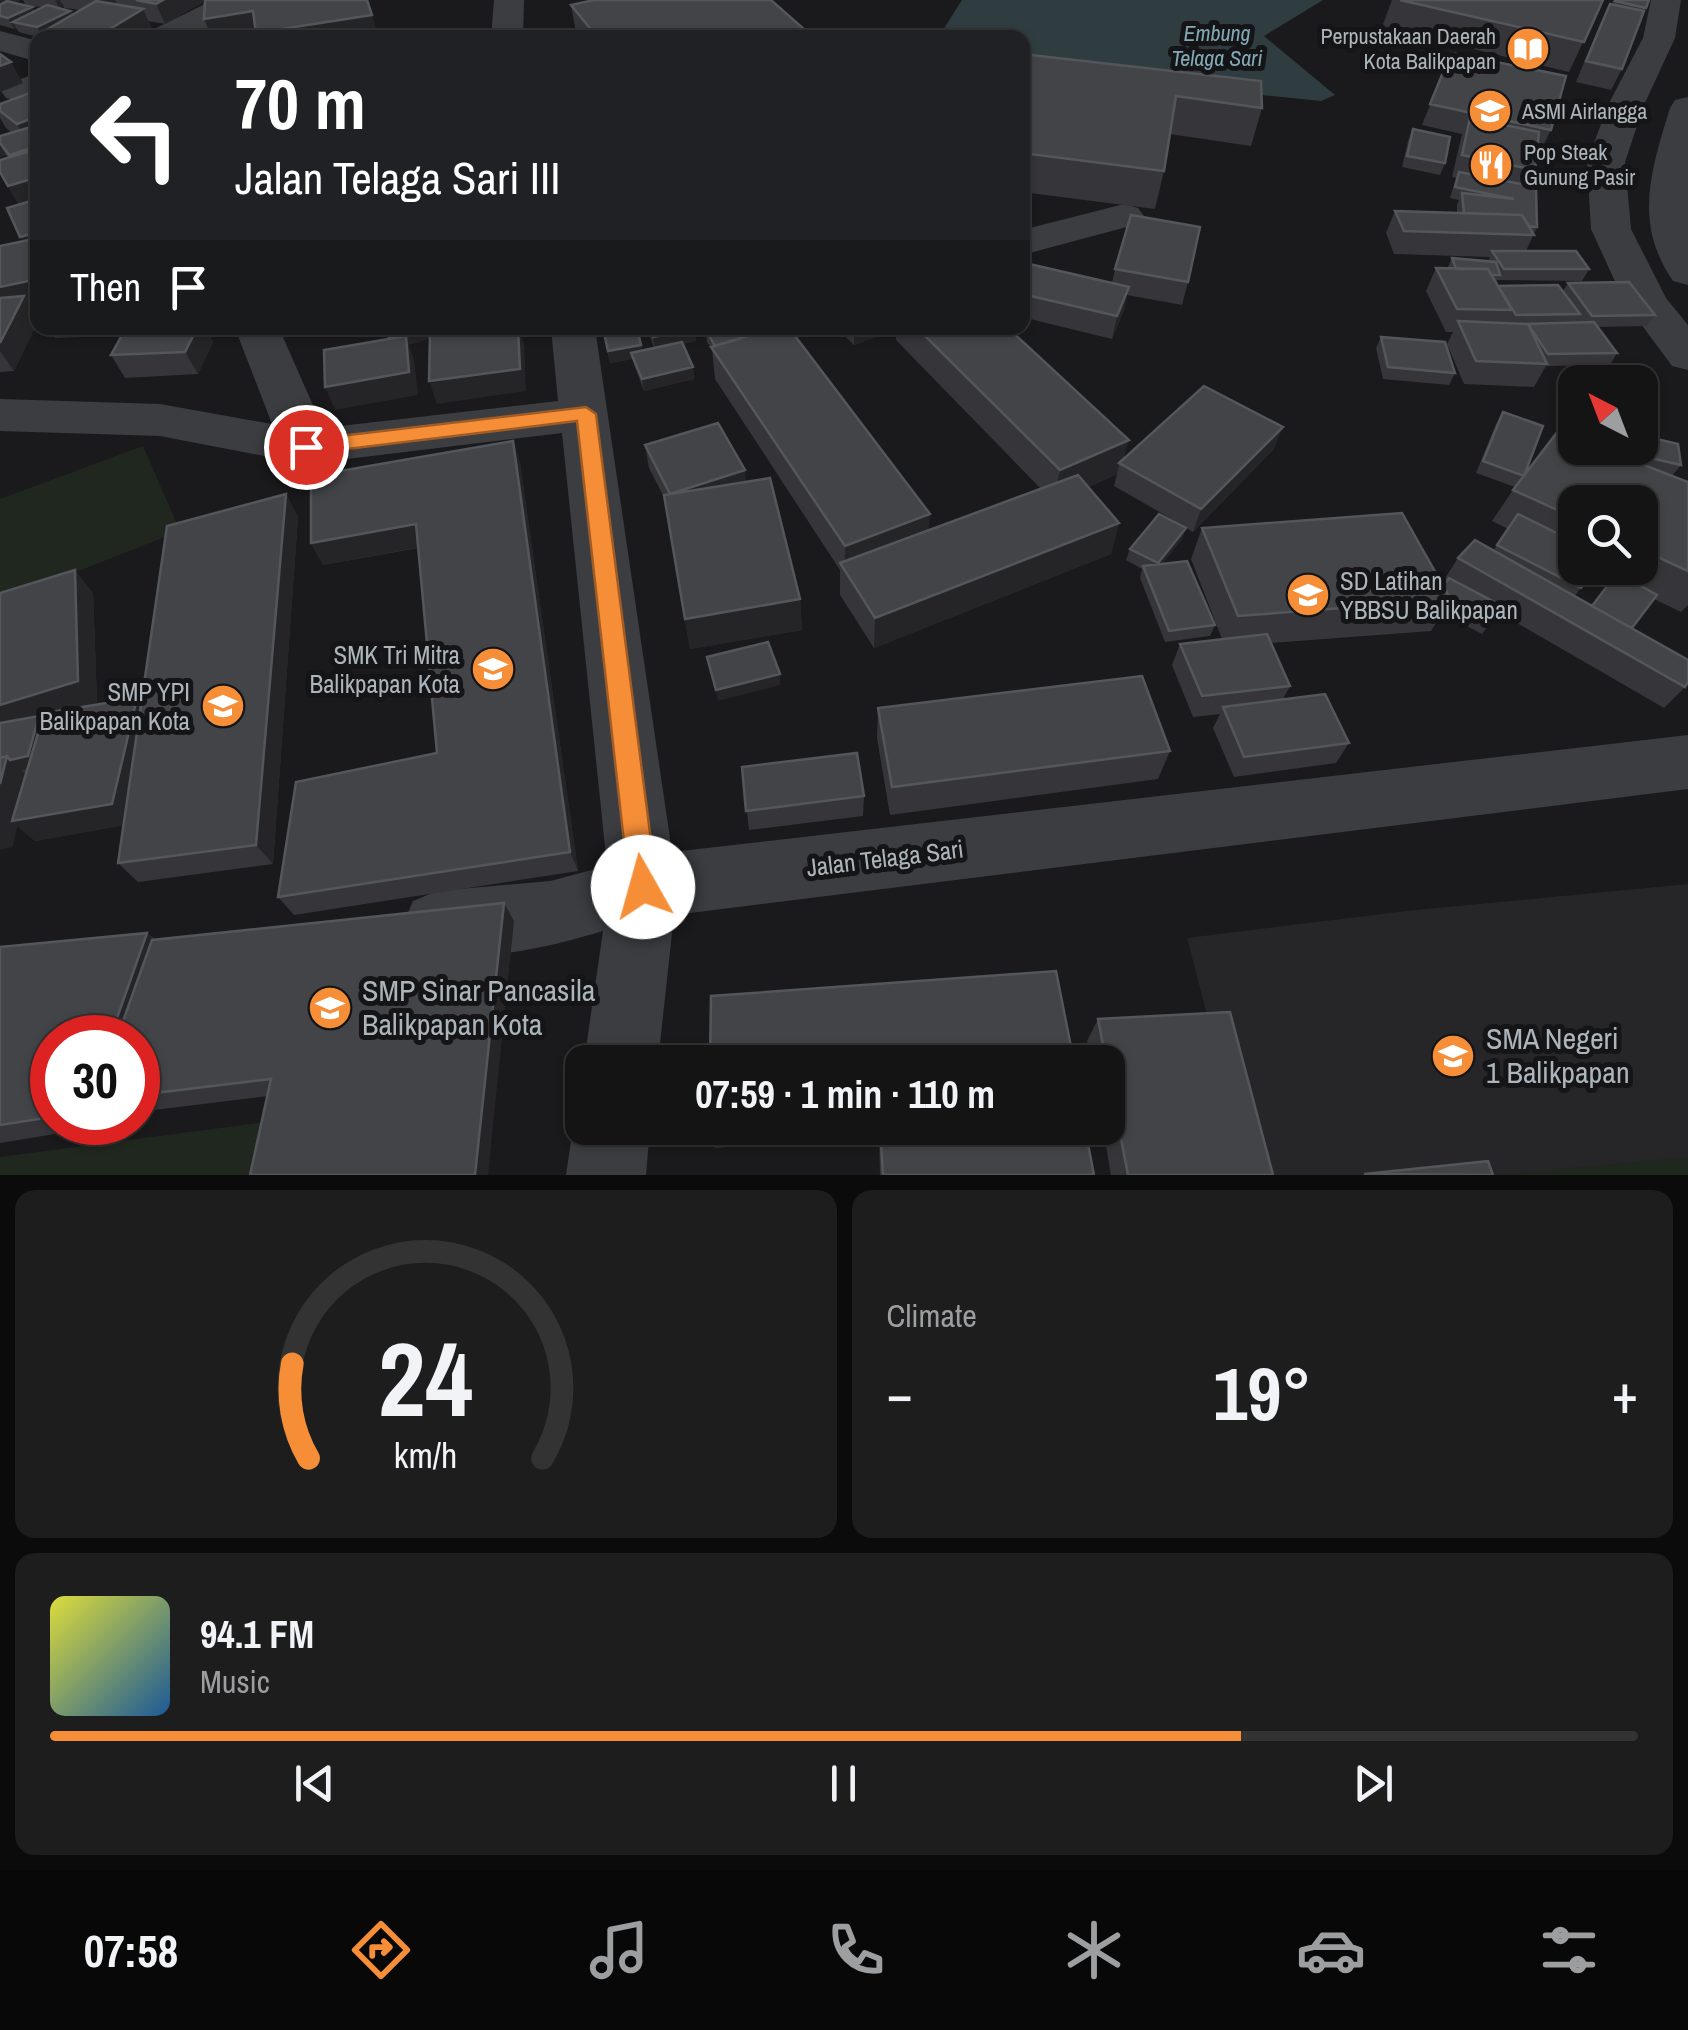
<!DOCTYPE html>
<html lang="en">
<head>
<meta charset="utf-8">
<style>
  body { margin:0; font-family:"Archivo Narrow",sans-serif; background:#1d1d1e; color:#f1f3f6; height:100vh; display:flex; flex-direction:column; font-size:38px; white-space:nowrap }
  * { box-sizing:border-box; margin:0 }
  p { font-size:32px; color:#9d9ea0 }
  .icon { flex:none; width:55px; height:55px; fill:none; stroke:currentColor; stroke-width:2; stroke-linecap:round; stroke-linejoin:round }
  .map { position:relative; height:1175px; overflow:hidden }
  .side { display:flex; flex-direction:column; gap:15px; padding:15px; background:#0b0b0c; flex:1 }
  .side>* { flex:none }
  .guide { position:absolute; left:30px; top:30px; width:1000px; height:305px; border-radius:20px; box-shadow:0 2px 8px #0004,0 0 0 2px #333334; background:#202124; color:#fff; overflow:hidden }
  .needle { width:65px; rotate:318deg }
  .buttons { position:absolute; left:1558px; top:365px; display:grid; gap:20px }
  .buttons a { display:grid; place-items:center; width:100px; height:100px; border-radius:20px; background:#141415; box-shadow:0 2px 8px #0004,0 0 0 2px #333334; font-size:50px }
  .speed { position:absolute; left:30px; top:1015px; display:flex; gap:20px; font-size:50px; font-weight:700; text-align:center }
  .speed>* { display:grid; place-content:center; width:130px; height:130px; border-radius:50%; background:#141415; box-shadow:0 2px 8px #0004,0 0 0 2px #333334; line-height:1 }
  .speed .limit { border:15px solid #d22; background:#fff; color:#111 }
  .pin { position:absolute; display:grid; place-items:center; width:85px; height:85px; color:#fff; margin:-42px; border:5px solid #fff; border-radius:50%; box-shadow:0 2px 10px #0007 }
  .me { position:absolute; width:110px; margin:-55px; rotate:353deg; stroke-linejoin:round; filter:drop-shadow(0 0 8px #0008) }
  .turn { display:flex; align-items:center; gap:35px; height:210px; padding:0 40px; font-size:45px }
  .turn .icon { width:130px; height:130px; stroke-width:2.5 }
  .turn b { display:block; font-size:70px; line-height:85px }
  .then { display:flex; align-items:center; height:95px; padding:0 40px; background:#0003; gap:20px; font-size:38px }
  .big { font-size:75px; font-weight:700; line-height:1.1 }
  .side .card { flex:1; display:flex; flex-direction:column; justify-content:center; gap:15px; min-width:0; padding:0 35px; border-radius:20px; background:#1d1d1e }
  .side .dial { align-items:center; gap:0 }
  .dial svg { height:260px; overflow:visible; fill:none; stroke:#333334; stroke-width:7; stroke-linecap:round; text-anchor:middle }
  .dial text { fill:#f1f3f6; stroke:none }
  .song { display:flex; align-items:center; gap:30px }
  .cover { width:120px; height:120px; border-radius:15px; background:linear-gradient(135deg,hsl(60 70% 55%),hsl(210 70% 35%)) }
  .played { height:10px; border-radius:5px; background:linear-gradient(90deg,#f68e38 75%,#333334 75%) }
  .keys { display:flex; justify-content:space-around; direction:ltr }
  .heat { display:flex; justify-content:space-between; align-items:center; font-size:55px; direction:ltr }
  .side .tiles { flex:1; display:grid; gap:15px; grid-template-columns:1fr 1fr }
  .card:last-child { grid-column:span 2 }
  .trip { position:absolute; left:565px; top:1045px; width:560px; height:100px; border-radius:20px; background:#141415; box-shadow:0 2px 8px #0004,0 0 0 2px #333334; font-weight:700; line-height:100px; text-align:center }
  .menu { display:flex; height:160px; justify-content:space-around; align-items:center; background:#080808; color:#9d9ea0 }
  .menu .icon { width:70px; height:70px }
  .menu .on { color:#f68e38 }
  .menu b { font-size:45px; color:#f1f3f6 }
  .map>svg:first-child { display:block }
  .built { fill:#262629 }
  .green { fill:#20271f }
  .water { fill:#2f3d41 }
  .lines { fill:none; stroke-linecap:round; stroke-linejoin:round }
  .minor { fill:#3b3d41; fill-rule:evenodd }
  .wall { fill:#36363a; fill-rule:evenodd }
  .shaded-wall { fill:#252528 }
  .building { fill:#434448; stroke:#53565a; stroke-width:2.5 }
  .route { fill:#f68e38; stroke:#a05c24; stroke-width:2.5 }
  .labels { text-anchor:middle; stroke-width:10; stroke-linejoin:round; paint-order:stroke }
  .far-water-label { font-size:22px; font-style:italic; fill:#83aab7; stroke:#151517 }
  .far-poi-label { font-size:22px; fill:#acb4bc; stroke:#151517; text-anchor:start }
  .poi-label { font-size:25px; fill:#acb4bc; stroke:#151517; text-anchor:end }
  .street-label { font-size:25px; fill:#acb4bc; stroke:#151517 }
  .near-poi-label { font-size:30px; fill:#acb4bc; stroke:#151517; text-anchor:start }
</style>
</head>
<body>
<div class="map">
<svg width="1688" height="1175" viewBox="0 0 1688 1175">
  <rect width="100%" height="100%" fill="#1a1a1c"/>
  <!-- built -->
  <path class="built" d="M1688,884v291h-439l-62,-237 219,-27z"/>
  <!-- green -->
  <path class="green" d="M143,446l37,85 -180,71v-103z
    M265,1122l-11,53h-254v-18z
    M1688,1157v18h-197z"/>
  <!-- water -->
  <path class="water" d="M962,0h361l-59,36 71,59 -14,6 -298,-30 -1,-33 -69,-1 -10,-7z"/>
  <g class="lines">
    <!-- minor -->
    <path class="minor" d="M205,0h30c-10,36 -58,38 -89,38l4,-7 53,-26z
      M494,0h30l-1,38h-32z
      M1651,0h30l-6,38 -31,67 -19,57 6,67 35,69 22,27v45l-16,-4 -48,-65 -33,-72 -4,-67 21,-57 35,-67z
      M0,31l38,10v21l-38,-11z
      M38,73v22l-20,6 -12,-3 -5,-7 5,-7z
      M1688,97v188l-15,-4c-40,-58 -22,-111 -3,-173l5,-8z
      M1124,204l14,4 6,8 -6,8 -116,31v-25z
      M235,328h44l44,100 235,-27 -7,-73h44l77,524 1016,-117v54l-1014,126 -16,147h-74l19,-131c-53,16 -138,37 -190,16l-10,-23 10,-23 24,-10 113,-10 57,-15 -45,-433 -256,31 -146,-28 -160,-5v-32l160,5 112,20z
      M582,1106v22h68l-4,47h-80l7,-47z"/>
  </g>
  <!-- wall -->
  <path class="wall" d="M0,0l32,7 2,4 10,-4 -18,-1 -3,-6h180v2l-38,22 -17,-3 4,8 -13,9h-98l-22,-6 -3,-4 -2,1 -14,-4zM63,5l1,3 17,2 -8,5 -3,-4 -11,-3z
    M1392,0h211l-34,72 -187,-45z
    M1614,0h35l-27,69 -11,21 -35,-8 24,-58 10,-20h2z
    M571,5l243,33h-237z
    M1451,53l100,77 -11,22 -3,-1 -2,19 -8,16 10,41 -11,24 63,18 -7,12 -85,-1 -1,3 2,3 65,5 5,-8 87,32 -8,11 -49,1 19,26 -7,12 -64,1 -12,21 -70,-3 -17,-40 6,-12h-7l-20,-41 10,-23 11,1 5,-11 36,3 2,-4 -96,-3 -8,-21 9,-22 62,2v-8l2,-5 -9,-2 6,-20 -4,-1 10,-43 -40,-9z
    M1022,54l240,54 -11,38 -81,-12 -6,37 -9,38 -133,-17z
    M38,90l-7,217 7,10v4l-24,50 -14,1v-126l22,-5 -3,-36 -11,-19v-28l-2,-3 -6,2v-21l12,-3 -6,-5 -6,-10v-14z
    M1413,129l32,34 -5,12 -38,-8 6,-26z
    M1022,267l90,16 3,-14 73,13 -6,23 -55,-10 -3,15 -12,29 -90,-22z
    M48,328h162h-4l7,14 -15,32 -73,4 -14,-23 11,-20 -67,3z
    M603,328l39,23 12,-3 -7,-20h47l2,13 -14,3 11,23 1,12 -50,12 -12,-32 -22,4z
    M700,328h67l162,203 112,-42 -145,-149v-11l-42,16 -17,-17h171l116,132 150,-11 -81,83 -7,-4 -4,11 -20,25 53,61 -5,11 -45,6 -25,-64 2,-9 -16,-9 4,-11 54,-23 -70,-40 3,-12 -29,13 31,36 -8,31 -237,94 -34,-53v-25l-125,-191 -3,-30 -5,-7 -1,-8 -2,1z
    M1381,337l74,36 -6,12 -66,-6 -7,-31z
    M1503,412l22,61 50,-25h65l41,17 -9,11 16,6v123l-7,7 -27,-13 -22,29 53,59 -21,21 -166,-96 -16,22 -40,-21 -11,18 -160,12 19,43 -7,13 66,44 -13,20 -102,14 -21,-49 7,-14 -27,3 -21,-52 8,-21 42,-5 -31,-80 11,-31 241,58 3,-4 -2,-2 14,-22 35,-7 15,-22 -16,-8 23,-34 -39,-14 20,-49zM1575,502h65v66h-65zM1593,570l19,9 -20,27 -17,-10z
    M513,441l7,22 58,408 -284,44 -16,-18 159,-144 -19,-205 -95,17 -12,-22z
    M645,445l101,37 54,117 2,31 -112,19 -25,-150 -16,-31z
    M286,494l12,23 -25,347 -135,18 -20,-19 6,-38 -89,16 -18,-15 -5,21 -12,-254h93l4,109 -15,5 55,-9 4,6z
    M878,708l292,43 -12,28 -268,36 -13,-77z
    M742,767l122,29 -1,20 -114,14z
    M504,903l10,18 -246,175 -130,16v-74h-86v84h57v3l-109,18v-196l147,-14 8,6z
    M1098,1019l175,156h-162l-8,-47h5v-66h-17l-4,-21z
    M709,1128h376l9,47h-214l-1,-40 -164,13z"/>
  <!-- shaded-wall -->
  <path class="shaded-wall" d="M0,0h21l-21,10z
    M55,0h5l3,5 -4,3z
    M97,0h18l2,4 -14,9z
    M163,0h40v2l-38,22 -9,-20z
    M32,7l5,10 -24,5 3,6 -2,1 -6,-11z
    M143,9l9,20 -13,9h-44z
    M70,11l6,10 -33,11 2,5 -2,1 -6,-11z
    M253,11l119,4 7,23h-167l-8,-19z
    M11,62l12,21 -23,9v-26z
    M38,116v27l-8,3 -13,-22z
    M0,144l6,11 -6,2z
    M38,146v26l-15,5 -14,-22z
    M38,177v26l-17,5 -13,-22z
    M38,232v14l-11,3 -7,-12z
    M38,279v26l-7,2 7,10v4l-24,50 -14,-20v-64z
    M1129,287l-5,23 -12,29 5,-23z
    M197,328h8l8,14 -15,32 -13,-22z
    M425,328h33l1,2 -50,15 5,14 4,36 -83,15 -10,-23 64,-49z
    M519,328l5,17 2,46 -89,13 -8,-23z
    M854,328h42v1l-42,16z
    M695,329l1,12 -42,8 -1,-12z
    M641,345l2,12 -12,-4 1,6 -22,4 -2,-12z
    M693,367l1,12 -50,12 -2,-12z
    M1283,427l-9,22 -81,83 8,-23z
    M1129,440l-7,25 -3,-2 -2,11 -64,28 7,-32z
    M513,441l7,22 58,408 -8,-19z
    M745,470l2,23 -77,1z
    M286,494l12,23 -25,347 -17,-19z
    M930,514l-3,32 -82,25v-25z
    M1119,523l-8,31 -237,94 1,-30z
    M416,524l10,22 -103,19 -12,-22z
    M1186,528l-4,11 -28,36 4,-12z
    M75,570l18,23 4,109 -55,18 -3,47 -17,3 7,7 108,-79 18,21 -24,105 -96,17 -18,-15 -5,21 -12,3v-145z
    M800,599l2,31 -112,19 -5,-30z
    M780,674v11l-62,16 -2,-11z
    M504,903l10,18 -26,254h-13z
    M147,933l20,17 -29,88h-28z"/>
  <!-- building -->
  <path class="building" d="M136,0h27l-7,4z
    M205,0h162l5,15 -116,18 -3,-22 -49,8z
    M594,0h177l43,38h-216l-27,-33z
    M1400,0h203l-19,42z
    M1616,0h33l-3,8 -31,-7z
    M7,1l25,6 -24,11 -8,-2v-11z
    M96,1l47,8 -48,29h-21l-31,-6z
    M1610,4l34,7 -22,58 -36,-8z
    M47,5l23,6 -33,16 -24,-5z
    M178,29l11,9h-40z
    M1451,53l115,23 -15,54 -121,-26z
    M0,54l11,8 -11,4z
    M1022,54l239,27 1,27 -86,-12 -12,75 -142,-18z
    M38,90v26l-21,8 -17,-13v-7z
    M1470,118l69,14 -4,38 -73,-15z
    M38,125v21l-29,9 -9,-12v-7z
    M1413,129l37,8 -5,26 -38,-7z
    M38,149v28l-30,9 -8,-14v-12z
    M1459,172l77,15 1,40 -8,-1 -7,-11 -58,-2 -2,-20 52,6 -59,-12z
    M38,199v33l-18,5 -13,-29z
    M1395,211l127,4 12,20 -130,-4z
    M1131,215l69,12 -12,55 -73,-13z
    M38,238v41l-38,8v-41z
    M1492,251h84l13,18h-85z
    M1452,258l44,4 4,13h-9l-3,-6h-32z
    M1025,263l104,24 -12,29 -95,-22v-27z
    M1436,268l52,1 24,41 -55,-1z
    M1629,282l26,33 -63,1 -24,-33z
    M1558,285l22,29 -64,1 -18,-29z
    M24,296l-24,47v-45z
    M1458,321l70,3 19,40 -71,-3z
    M1594,322l23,31 -69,1 -20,-30z
    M126,328h71l-12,24 -74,3z
    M385,328h40l-36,10z
    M478,328h40l2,41 -91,12 1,-47z
    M603,328h34l4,17 -33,6z
    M649,328h45l1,1 -42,8z
    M716,328h51l1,2 -53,16 -9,-16z
    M775,328h14l141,186 -85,32 -134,-199z
    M917,328h91l121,112 -69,30z
    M406,336l3,36 -84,15 -1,-37z
    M1381,337l64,5 10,31 -67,-6z
    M682,342l11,25 -51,12 -11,-26z
    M1204,386l79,41 -82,82 -82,-46z
    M1503,412l40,14 -19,50 -41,-15z
    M718,423l27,47 -75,24 -25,-49z
    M1558,431l17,6v11h25l88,34v89l-48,-22v-47h-65v16l-62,-28z
    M1640,435l38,9 3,21 -73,-17h32z
    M513,441l57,411 -292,45 18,-115 141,-29 -21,-229 -105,19v-67z
    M1078,475l41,48 -244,95 -35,-55z
    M770,478l30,121 -115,20 -21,-124z
    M286,494l-30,351 -138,18 49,-337z
    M1402,513l49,87 -213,16 -36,-88z
    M1159,514l27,14 -28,35 -28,-14z
    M1518,514l57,28v26h20l-14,20 -84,-43z
    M1475,540l213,120v22l-3,5 -227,-129z
    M1187,561l28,64 -46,6 -26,-65z
    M75,570l3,111 -78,24v-112z
    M1617,573l40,22 -25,33 -40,-22z
    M1449,578l53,28 -12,17 -41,-21 2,-2 -8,-14z
    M1267,634l23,52 -88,10 -22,-52z
    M768,642l12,32 -64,16 -9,-33z
    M1142,676l28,75 -278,36 -14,-79z
    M1325,694l24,49 -105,14 -21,-50z
    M137,698l-25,106 -100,17 32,-108z
    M39,716l-11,40 -18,4 -3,-4 -7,2v-35z
    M857,753l7,43 -118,15 -4,-44z
    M7,756l-7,28v-26z
    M504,903l-29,272h-225l21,-96 -133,16v-57h-21l35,-98z
    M147,933l-37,105h-58v79l-52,8v-178z
    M1056,971l18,91h-364l1,-66z
    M1230,1012l43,163h-145l-30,-156z
    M709,1128h29l-29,2z
    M880,1128h205l9,47h-211z
    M1488,1161l5,14 -129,-1z"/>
  <!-- route -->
  <path class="route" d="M586,407l10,7 61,473 -4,9 -10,4 -10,-4 -4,-9 -52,-466 -271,33 -10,-7 10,-7z"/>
  <!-- icons -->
  <defs>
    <g id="library-disc" transform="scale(2.25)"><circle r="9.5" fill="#f68e38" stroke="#151517"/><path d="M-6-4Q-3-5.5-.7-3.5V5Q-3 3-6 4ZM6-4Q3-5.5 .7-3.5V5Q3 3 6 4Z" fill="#fff"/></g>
    <g id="university-disc" transform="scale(2.25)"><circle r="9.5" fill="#f68e38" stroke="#151517"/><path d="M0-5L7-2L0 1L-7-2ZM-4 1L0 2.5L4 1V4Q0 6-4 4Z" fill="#fff"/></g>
    <g id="restaurant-disc" transform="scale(2.25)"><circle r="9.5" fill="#f68e38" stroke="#151517"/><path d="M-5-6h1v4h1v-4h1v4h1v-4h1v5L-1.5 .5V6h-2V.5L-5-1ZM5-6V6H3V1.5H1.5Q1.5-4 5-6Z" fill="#fff"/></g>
    <g id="school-disc" transform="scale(2.25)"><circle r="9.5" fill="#f68e38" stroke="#151517"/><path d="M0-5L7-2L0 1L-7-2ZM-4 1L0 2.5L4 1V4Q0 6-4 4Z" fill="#fff"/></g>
  </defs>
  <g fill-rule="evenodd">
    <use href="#library-disc" x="1528" y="49"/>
    <use href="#university-disc" x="1490" y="111"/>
    <use href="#restaurant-disc" x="1491" y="165"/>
    <use href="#school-disc" x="1308" y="595"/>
    <use href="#school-disc" x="493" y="669"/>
    <use href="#school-disc" x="223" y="706"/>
    <use href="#school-disc" x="330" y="1008"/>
    <use href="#school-disc" x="1453" y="1056"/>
  </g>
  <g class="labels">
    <!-- far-water labels -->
    <g class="far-water-label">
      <text x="1217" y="41">Embung<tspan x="1217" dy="25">Telaga Sari</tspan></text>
    </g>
    <!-- far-poi labels -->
    <g class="far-poi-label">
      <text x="1496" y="44" text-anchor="end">Perpustakaan Daerah<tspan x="1496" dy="25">Kota Balikpapan</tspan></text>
      <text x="1522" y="119">ASMI Airlangga</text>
      <text x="1524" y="160">Pop Steak<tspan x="1524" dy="25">Gunung Pasir</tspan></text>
    </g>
    <!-- poi labels -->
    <g class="poi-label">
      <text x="1340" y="590" text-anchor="start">SD Latihan<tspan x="1340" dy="29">YBBSU Balikpapan</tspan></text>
      <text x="460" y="664">SMK Tri Mitra<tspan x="460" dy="29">Balikpapan Kota</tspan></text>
      <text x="190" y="701">SMP YPI<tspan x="190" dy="29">Balikpapan Kota</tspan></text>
    </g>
    <!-- street labels -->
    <g class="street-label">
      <text transform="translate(885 858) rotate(-7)" y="9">Jalan Telaga Sari</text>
    </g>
    <!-- near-poi labels -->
    <g class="near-poi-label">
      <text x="362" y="1001">SMP Sinar Pancasila<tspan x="362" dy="34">Balikpapan Kota</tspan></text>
      <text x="1486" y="1049">SMA Negeri<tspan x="1486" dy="34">1 Balikpapan</tspan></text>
    </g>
  </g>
</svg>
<div class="buttons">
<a><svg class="needle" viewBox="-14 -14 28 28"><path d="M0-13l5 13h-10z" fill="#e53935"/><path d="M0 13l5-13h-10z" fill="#9d9ea0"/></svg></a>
<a><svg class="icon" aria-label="search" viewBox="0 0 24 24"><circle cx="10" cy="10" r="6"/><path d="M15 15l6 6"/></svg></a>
</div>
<div class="speed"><div class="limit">30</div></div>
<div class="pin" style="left:306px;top:447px;background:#d93025"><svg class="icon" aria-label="arrive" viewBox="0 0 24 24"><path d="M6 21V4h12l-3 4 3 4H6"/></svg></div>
<svg class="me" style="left:643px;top:887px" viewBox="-20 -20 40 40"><circle r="19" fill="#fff"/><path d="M0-13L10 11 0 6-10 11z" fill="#f68e38"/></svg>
<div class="trip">07:59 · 1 min · 110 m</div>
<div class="guide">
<div class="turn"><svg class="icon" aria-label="left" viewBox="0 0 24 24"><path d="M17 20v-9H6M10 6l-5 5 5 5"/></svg><div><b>70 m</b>Jalan Telaga Sari III</div></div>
<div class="then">Then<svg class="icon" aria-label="arrive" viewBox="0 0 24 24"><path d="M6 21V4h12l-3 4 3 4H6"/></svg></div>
</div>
</div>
<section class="side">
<div class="tiles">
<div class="card dial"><svg viewBox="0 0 100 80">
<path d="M14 69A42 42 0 1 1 86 69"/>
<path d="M14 69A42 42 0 0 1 9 40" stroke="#f68e38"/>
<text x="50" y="56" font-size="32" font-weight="700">24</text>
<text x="50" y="72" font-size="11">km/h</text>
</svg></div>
<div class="card"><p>Climate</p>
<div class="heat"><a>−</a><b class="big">19°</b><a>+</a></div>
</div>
<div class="card">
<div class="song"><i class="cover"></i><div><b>94.1 FM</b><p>Music</p></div></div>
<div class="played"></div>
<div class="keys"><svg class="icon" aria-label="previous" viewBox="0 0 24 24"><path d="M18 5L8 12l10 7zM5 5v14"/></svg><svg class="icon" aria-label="pause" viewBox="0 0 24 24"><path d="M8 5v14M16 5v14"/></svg><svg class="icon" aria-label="next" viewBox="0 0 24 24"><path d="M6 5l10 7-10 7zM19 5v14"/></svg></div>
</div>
</div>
</section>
<nav class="menu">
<b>07:58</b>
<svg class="icon on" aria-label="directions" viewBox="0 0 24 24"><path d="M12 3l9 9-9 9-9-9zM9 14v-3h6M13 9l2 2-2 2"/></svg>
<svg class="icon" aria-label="music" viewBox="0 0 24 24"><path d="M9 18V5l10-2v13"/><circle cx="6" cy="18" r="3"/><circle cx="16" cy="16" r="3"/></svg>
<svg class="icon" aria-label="phone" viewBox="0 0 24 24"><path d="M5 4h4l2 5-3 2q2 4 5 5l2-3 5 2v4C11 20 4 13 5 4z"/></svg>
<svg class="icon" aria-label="climate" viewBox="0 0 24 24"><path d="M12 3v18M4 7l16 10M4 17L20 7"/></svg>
<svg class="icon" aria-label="car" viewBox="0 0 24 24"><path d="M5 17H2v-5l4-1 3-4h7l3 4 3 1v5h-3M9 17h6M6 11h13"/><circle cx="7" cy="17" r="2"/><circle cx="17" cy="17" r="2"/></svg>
<svg class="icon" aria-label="filters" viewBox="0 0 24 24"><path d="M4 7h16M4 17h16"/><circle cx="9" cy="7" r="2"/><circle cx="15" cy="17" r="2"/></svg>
</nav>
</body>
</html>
